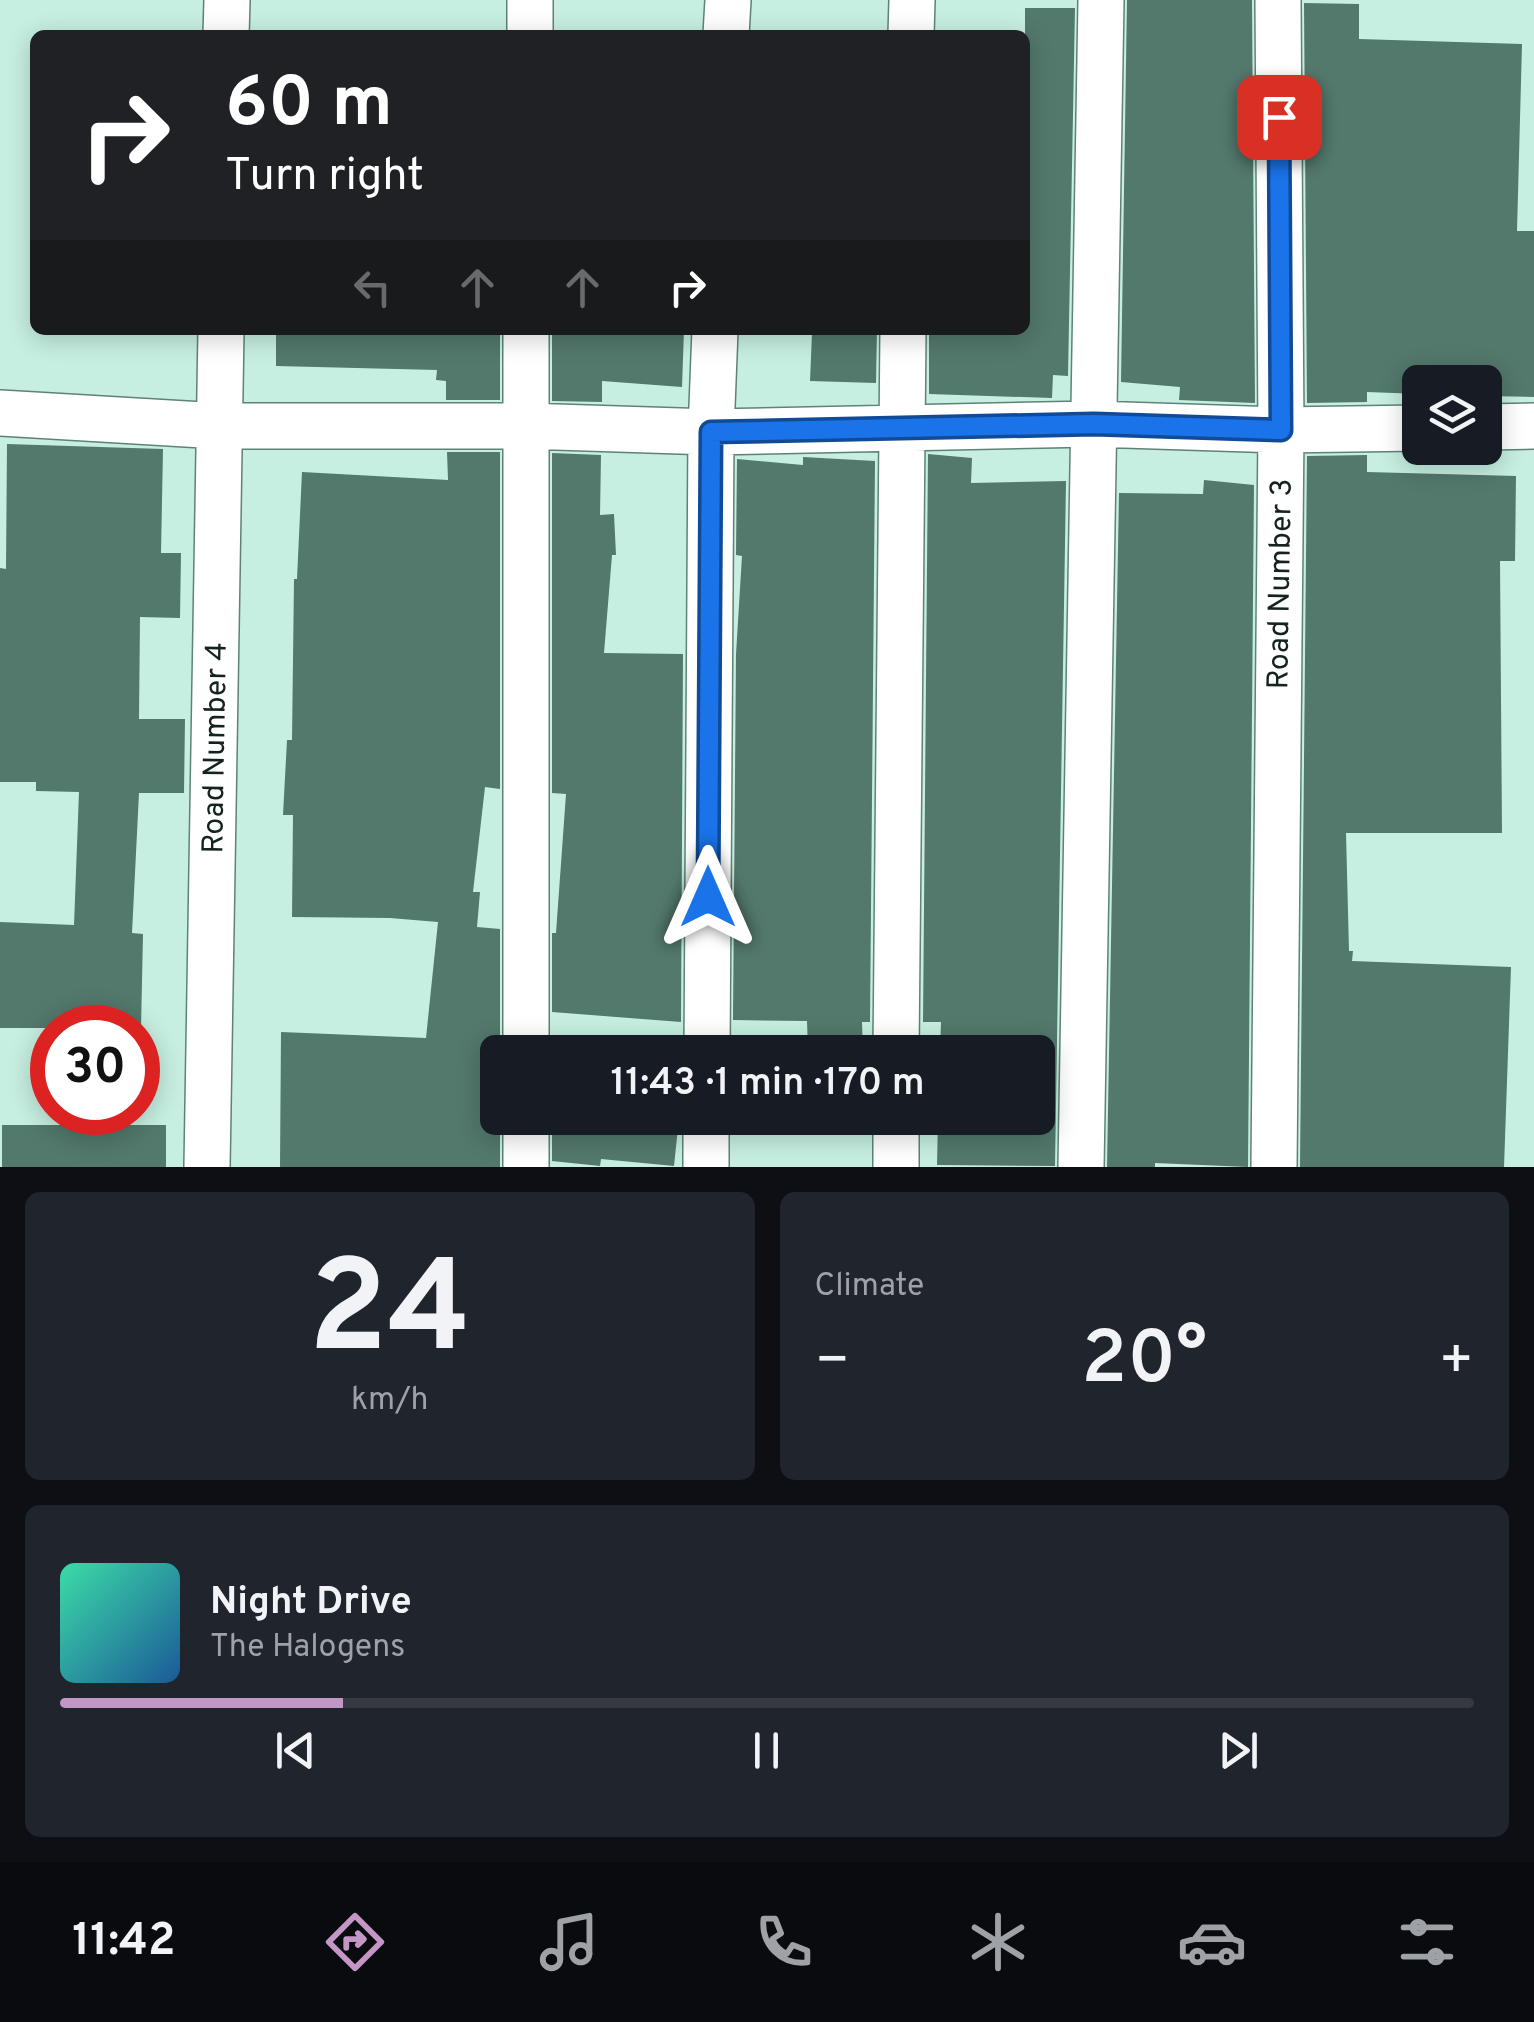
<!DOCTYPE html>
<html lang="en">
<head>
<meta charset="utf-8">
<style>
  body { margin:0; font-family:Overpass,sans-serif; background:#20242c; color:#f1f3f6; height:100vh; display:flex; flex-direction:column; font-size:38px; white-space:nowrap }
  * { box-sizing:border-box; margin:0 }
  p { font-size:32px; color:#9ea1a6 }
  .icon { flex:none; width:55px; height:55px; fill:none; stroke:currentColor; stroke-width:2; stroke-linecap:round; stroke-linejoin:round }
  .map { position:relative; height:1167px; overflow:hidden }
  .side { display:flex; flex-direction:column; gap:25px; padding:25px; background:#0d0f14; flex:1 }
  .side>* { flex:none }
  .banner { position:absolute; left:30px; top:30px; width:1000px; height:305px; border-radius:15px; box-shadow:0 5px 25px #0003; background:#202124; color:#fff; overflow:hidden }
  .buttons { position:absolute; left:1402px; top:365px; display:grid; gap:20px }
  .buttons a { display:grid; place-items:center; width:100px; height:100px; border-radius:15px; background:#171b24; box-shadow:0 5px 25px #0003; font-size:50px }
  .speed { position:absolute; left:30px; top:1005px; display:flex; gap:20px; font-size:50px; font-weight:700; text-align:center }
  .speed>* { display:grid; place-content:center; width:130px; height:130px; border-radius:50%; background:#171b24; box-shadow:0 5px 25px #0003; line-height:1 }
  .speed .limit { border:15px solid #d22; background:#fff; color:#111 }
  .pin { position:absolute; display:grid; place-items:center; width:85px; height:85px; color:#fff; margin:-42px; border-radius:20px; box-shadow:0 5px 15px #0006 }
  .me { position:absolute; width:110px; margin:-55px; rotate:0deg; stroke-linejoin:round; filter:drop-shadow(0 0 8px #0008) }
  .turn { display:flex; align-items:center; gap:35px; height:210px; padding:0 30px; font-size:45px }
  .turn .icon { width:130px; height:130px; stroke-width:2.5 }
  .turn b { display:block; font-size:70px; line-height:85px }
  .lanes { display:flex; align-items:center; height:95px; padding:0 30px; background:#0003; justify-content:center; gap:50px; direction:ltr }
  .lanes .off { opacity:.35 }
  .big { font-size:75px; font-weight:600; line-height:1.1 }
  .side .card { flex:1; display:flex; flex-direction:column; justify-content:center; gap:15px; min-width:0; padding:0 35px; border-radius:15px; background:#20242c }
  .side .dial { align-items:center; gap:0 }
  .dial b { font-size:130px; line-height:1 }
  .song { display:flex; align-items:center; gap:30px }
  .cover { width:120px; height:120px; border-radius:15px; background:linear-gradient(135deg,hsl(160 70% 55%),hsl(210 70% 35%)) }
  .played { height:10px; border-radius:5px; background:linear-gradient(90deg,#c396c6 20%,#363941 20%) }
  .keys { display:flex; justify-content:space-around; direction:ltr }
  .heat { display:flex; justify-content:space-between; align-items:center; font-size:55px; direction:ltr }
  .side .tiles { flex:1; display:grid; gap:25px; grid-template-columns:1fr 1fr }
  .card:last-child { grid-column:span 2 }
  .trip { position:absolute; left:480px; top:1035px; width:575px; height:100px; border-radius:15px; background:#171b24; box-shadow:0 5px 25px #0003; font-weight:600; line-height:100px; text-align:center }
  .tabs { display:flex; height:160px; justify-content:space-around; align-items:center; background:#090b0e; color:#9ea1a6 }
  .tabs .icon { width:70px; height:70px }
  .tabs .current { color:#c396c6 }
  .tabs b { font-size:45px; color:#f1f3f6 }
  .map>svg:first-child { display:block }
  .building { fill:#53786c }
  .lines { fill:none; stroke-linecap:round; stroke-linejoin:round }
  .street-casing { stroke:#5d8376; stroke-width:48 }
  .street { stroke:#fff; stroke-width:45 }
  .route-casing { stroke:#114b97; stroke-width:25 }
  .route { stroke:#1a73e8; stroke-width:18 }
  .labels { text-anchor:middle; stroke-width:8; stroke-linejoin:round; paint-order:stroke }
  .street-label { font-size:30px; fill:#14231e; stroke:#fff }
</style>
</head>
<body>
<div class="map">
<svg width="1534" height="1167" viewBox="0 0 1534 1167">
  <rect width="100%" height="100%" fill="#c6efe1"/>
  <!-- building -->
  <path class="building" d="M1127,0h125l3,403 -76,-3 1,-13 -59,-5z
    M1304,3l55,1v35l163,5 -5,187h17v166l-49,-1v-14h-65v12l-53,-2v10l-60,1z
    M1025,8h50l-7,368 -15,-1 -1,23 -123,-4v-64h96z
    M276,330l224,3v67h-54v-19l-10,-1 1,-10 -161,-4z
    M552,330h132l-2,57 -80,-6v21l-50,-1z
    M833,330h44l-1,53 -66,-2 2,-48 21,1z
    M7,444l156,5 -2,104h20l-1,65 -40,-1 -1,102h46l-1,74h-45l-7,140 11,1 -2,94h-141v-106l74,3 5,-133 -43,-1v-9h-36v-214l6,1z
    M447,452h53v337l-15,-2 -12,105h7l-3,35 23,2v238h-220l1,-135 145,6 12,-116 -48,-4 -98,-1 1,-102h-10l4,-75h5l2,-161h3l5,-107 146,8z
    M552,453l49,2 -1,60 14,-1 2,41h-4l-8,98 79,1 -2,368 -129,-10v-79h4l10,-139 -14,-1z
    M928,454l44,4 -1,25 95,-2 -11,685 -118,-1 1,-47h100v-66h-98l1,-30h-18z
    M1367,455v17l149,4 -1,85h-15l2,272h-156l3,118h4l-1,10 159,6 -7,200h-204l7,-711z
    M803,457l72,4 -5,561h-8l1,30h-55l-1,-31 -74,-1 3,-366 6,-98 -6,-1 1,-96 66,6z
    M1204,480l50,5 -6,682 -93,-4v4h-48l12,-674 84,1z
    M552,1118h127l-5,48 -73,-7 -1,7 -48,-5z
    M2,1125h164v42h-164z"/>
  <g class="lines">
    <!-- street casing -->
    <g class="street-casing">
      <path id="street" d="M226,35l1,-35
        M530,35v-35
        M726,35l2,-35
        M911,35l1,-35
        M0,413l220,13h305l186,6 382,-8 188,6 139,-2
        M1485,427l49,-1
        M526,1052v-722
        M707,1052l4,-620 4,-102
        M896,1052l7,-722
        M526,1118v49
        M207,1167l14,-837
        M706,1167v-49
        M896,1167v-49
        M1081,1167l20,-1167
        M1274,1167l7,-737 -3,-430"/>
    </g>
    <!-- street -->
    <use href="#street" class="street"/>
  </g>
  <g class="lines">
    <!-- route casing -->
    <g class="route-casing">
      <path id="route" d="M708,897l3,-465 383,-8 187,6 -2,-313"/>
    </g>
    <!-- route -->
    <use href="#route" class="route"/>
  </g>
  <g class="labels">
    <!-- street labels -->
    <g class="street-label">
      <text transform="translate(1279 584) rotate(-89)" y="10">Road Number 3</text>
      <text transform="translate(214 748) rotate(-89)" y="10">Road Number 4</text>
    </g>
  </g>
</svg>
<div class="buttons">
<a><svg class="icon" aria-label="layers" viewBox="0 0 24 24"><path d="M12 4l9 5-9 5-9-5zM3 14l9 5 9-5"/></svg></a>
</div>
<div class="speed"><div class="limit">30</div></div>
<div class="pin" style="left:1279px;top:117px;background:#d93025"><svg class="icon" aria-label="arrive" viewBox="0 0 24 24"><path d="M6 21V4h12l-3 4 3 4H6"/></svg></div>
<svg class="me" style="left:708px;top:897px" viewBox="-20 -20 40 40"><path d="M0-17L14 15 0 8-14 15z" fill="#1a73e8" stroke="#fff" stroke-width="4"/></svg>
<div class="trip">11:43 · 1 min · 170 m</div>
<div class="banner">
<div class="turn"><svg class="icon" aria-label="right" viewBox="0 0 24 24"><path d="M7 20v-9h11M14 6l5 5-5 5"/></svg><div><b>60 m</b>Turn right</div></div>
<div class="lanes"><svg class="icon off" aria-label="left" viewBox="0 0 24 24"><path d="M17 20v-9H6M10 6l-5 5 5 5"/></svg><svg class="icon off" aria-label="ahead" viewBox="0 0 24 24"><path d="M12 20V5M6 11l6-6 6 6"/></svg><svg class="icon off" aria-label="ahead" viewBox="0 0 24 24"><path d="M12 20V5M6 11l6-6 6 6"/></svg><svg class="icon" aria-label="right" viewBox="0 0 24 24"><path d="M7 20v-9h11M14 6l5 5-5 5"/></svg></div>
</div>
</div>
<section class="side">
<div class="tiles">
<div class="card dial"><b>24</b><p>km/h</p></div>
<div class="card"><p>Climate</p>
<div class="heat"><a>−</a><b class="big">20°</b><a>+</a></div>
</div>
<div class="card">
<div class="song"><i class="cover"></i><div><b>Night Drive</b><p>The Halogens</p></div></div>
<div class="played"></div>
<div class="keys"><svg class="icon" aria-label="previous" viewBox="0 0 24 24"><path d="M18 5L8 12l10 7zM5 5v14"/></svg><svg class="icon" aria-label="pause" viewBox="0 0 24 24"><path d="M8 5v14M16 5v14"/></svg><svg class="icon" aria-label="next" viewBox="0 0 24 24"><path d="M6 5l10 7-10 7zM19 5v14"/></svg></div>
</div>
</div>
</section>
<nav class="tabs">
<b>11:42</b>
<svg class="icon current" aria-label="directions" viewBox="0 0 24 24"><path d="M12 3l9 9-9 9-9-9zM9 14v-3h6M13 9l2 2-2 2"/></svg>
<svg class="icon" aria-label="music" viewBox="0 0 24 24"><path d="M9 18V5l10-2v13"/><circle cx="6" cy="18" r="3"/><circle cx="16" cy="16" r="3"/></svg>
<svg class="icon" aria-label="phone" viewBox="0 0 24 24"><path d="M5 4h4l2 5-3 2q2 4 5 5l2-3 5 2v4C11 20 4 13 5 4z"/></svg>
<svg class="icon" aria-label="climate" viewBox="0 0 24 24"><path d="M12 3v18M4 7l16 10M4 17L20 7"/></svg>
<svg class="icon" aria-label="car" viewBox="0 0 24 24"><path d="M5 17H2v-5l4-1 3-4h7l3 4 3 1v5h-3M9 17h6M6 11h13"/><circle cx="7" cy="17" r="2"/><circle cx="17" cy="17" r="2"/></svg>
<svg class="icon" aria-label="filters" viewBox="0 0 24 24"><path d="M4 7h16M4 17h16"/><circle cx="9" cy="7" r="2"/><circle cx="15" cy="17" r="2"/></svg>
</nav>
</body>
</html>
